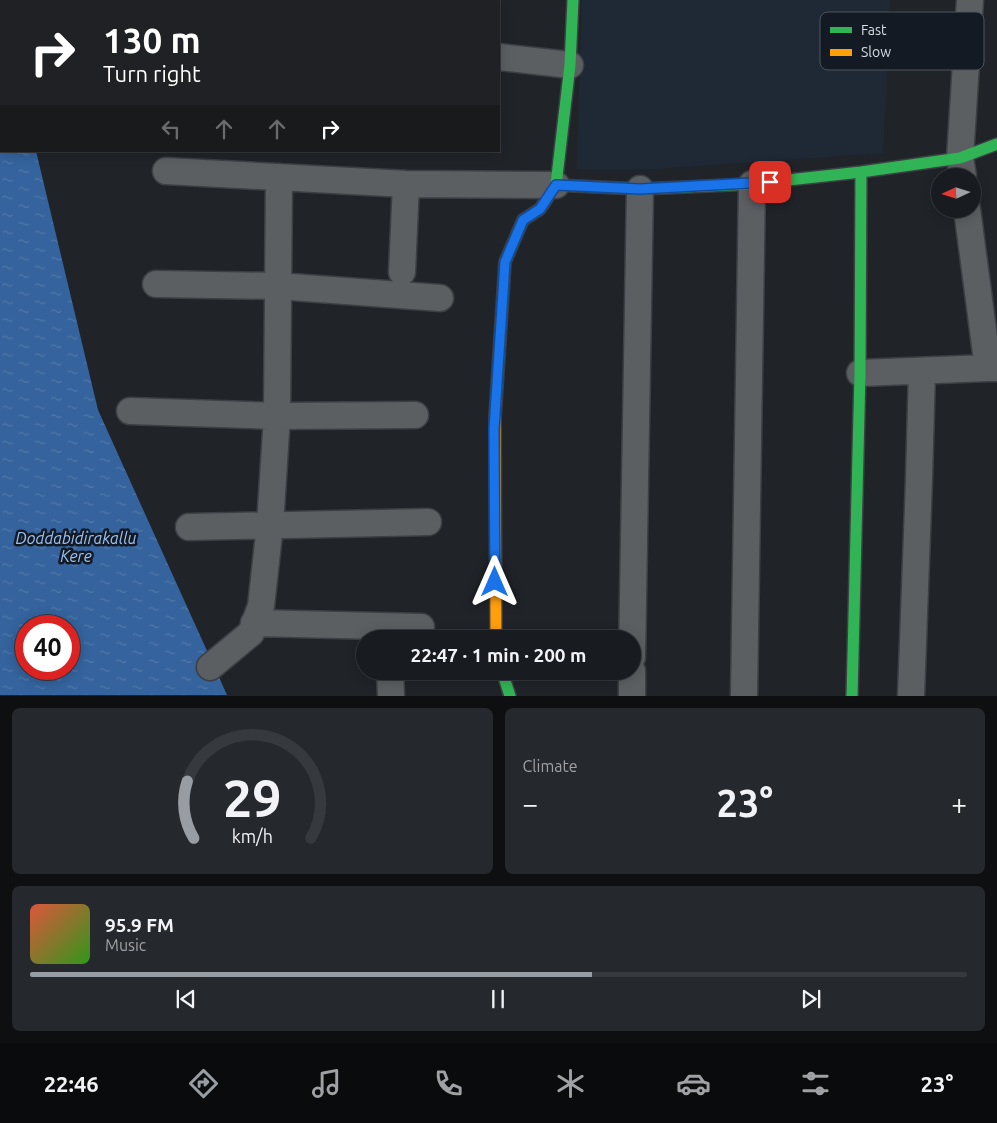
<!DOCTYPE html>
<html lang="en">
<head>
<meta charset="utf-8">
<style>
  body { margin:0; font-family:Ubuntu,sans-serif; background:#25282c; color:#f1f3f6; height:100vh; display:flex; flex-direction:column; font-size:19px; white-space:nowrap }
  * { box-sizing:border-box; margin:0 }
  p { font-size:16px; color:#9fa1a4 }
  .icon { flex:none; width:28px; height:28px; fill:none; stroke:currentColor; stroke-width:2; stroke-linecap:round; stroke-linejoin:round }
  .map { position:relative; height:696px; overflow:hidden }
  .details { display:flex; flex-direction:column; gap:12px; padding:12px; background:#0d0f11; flex:1 }
  .details>* { flex:none }
  .banner { position:absolute; left:0px; top:0px; width:500px; height:152px; box-shadow:0 2px 12px #0003,0 0 0 1px #36393d; background:#202124; color:#fff; overflow:hidden }
  .needle { width:32px; rotate:266deg }
  .tools { position:absolute; left:931px; top:168px; display:grid; gap:10px }
  .tools a { display:grid; place-items:center; width:50px; height:50px; border-radius:50%; background:#181b1f; box-shadow:0 2px 12px #0003,0 0 0 1px #36393d; font-size:25px }
  .speed { position:absolute; left:15px; top:615px; display:flex; gap:10px; font-size:25px; font-weight:700; text-align:center }
  .speed>* { display:grid; place-content:center; width:65px; height:65px; border-radius:50%; background:#181b1f; box-shadow:0 2px 12px #0003,0 0 0 1px #36393d; line-height:1 }
  .speed .limit { border:8px solid #d22; background:#fff; color:#111 }
  .pin { position:absolute; display:grid; place-items:center; width:42px; height:42px; color:#fff; margin:-21px; border-radius:10px; box-shadow:0 2px 8px #0006 }
  .me { position:absolute; width:55px; margin:-28px; rotate:0deg; stroke-linejoin:round; filter:drop-shadow(0 0 4px #0008) }
  .turn { display:flex; align-items:center; gap:18px; height:105px; padding:0 20px; font-size:22px }
  .turn .icon { width:65px; height:65px; stroke-width:2.5 }
  .turn b { display:block; font-size:35px; line-height:42px }
  .lanes { display:flex; align-items:center; height:48px; padding:0 20px; background:#0003; justify-content:center; gap:25px; direction:ltr }
  .lanes .off { opacity:.35 }
  .big { font-size:38px; font-weight:600; line-height:1.1 }
  .details .card { flex:1; display:flex; flex-direction:column; justify-content:center; gap:8px; min-width:0; padding:0 18px; border-radius:8px; background:#25282c }
  .details .dial { align-items:center; gap:0 }
  .dial svg { height:130px; overflow:visible; fill:none; stroke:#36393d; stroke-width:7; stroke-linecap:round; text-anchor:middle }
  .dial text { fill:#f1f3f6; stroke:none }
  .song { display:flex; align-items:center; gap:15px }
  .cover { width:60px; height:60px; border-radius:8px; background:linear-gradient(135deg,hsl(10 70% 55%),hsl(110 70% 35%)) }
  .played { height:5px; border-radius:2px; background:linear-gradient(90deg,#989ca3 60%,#36393d 60%) }
  .keys { display:flex; justify-content:space-around; direction:ltr }
  .heat { display:flex; justify-content:space-between; align-items:center; font-size:28px; direction:ltr }
  .details .tiles { flex:1; display:grid; gap:12px; grid-template-columns:1fr 1fr }
  .card:last-child { grid-column:span 2 }
  .trip { position:absolute; left:356px; top:630px; width:285px; height:50px; border-radius:25px; background:#181b1f; box-shadow:0 2px 12px #0003,0 0 0 1px #36393d; font-weight:600; line-height:50px; text-align:center }
  .menu { display:flex; height:80px; justify-content:space-around; align-items:center; background:#0a0b0c; color:#9fa1a4 }
  .menu .icon { width:35px; height:35px }
  .menu .selected { color:#989ca3 }
  .menu b { font-size:22px; color:#f1f3f6 }
  .map>svg:first-child { display:block }
  .built { fill:#1f2936 }
  .water { fill:url(#water-ripples); fill-rule:evenodd }
  .lines { fill:none; stroke-linecap:round; stroke-linejoin:round }
  .street-casing { stroke:#3c3f43; stroke-width:29 }
  .fast-casing { stroke:#3c3f43; stroke-width:14 }
  .slow-casing { stroke:#3c3f43; stroke-width:14 }
  .street { stroke:#5c5f62; stroke-width:26 }
  .fast { stroke:#30b455; stroke-width:11 }
  .slow { stroke:#ff9f0a; stroke-width:11 }
  .route-casing { stroke:#114b97; stroke-width:12 }
  .route { stroke:#1a73e8; stroke-width:9 }
  .labels { text-anchor:middle; stroke-width:5; stroke-linejoin:round; paint-order:stroke }
  .water-label { font-size:16px; font-style:italic; fill:#99c2f6; stroke:#131a23 }
  .key { fill:#131a23; stroke:#4e545d; stroke-width:1 }
  .key-label { font-size:14px; fill:#d8dde4 }
</style>
</head>
<body>
<div class="map">
<svg width="997" height="696" viewBox="0 0 997 696">
  <defs>
    <pattern id="water-ripples" width="26" height="14" patternUnits="userSpaceOnUse" patternTransform="scale(1.25)"><rect width="26" height="14" fill="#34639d"/><path d="M2 4q2-2 4 0t4 0M15 11q2-2 4 0t4 0" fill="none" stroke="#5179aa"/></pattern>
  </defs>
  <rect width="100%" height="100%" fill="#202429"/>
  <!-- built -->
  <path class="built" d="M582,0h308l-7,153 -229,16h-77z"/>
  <!-- water -->
  <path class="water" d="M0,3l1,6v142h35l62,259 129,285h-227zM26,626h43v43h-43z"/>
  <g class="lines">
    <!-- street casing -->
    <g class="street-casing">
      <path id="street" d="M17,0l1,1
        M50,1v-1
        M179,1v-1
        M291,1v-1
        M422,1v-1
        M499,57l71,8
        M166,171l240,13 150,1
        M963,176l-3,-18 10,-158
        M967,209l21,159h9
        M402,272l4,-88
        M156,284l122,2 162,12
        M860,373l128,-5
        M130,411l147,5 138,-1
        M189,527l239,-5
        M254,623l167,4
        M632,657l8,-468
        M210,667l41,-34 10,-27 9,-81 7,-109 2,-239
        M390,671l1,25
        M632,696v-25
        M744,696l8,-512
        M911,696l8,-217 3,-108"/>
    </g>
    <!-- fast casing -->
    <g class="fast-casing">
      <path id="fast" d="M556,185l84,4 112,-5 109,-12 99,-14 37,-14
        M495,417l10,-155 18,-42 17,-11 16,-24 14,-120 3,-65
        M502,671l8,25
        M852,696l8,-323 1,-201"/>
    </g>
    <!-- slow casing -->
    <g class="slow-casing">
      <path id="slow" d="M495,417l1,222"/>
    </g>
    <!-- street -->
    <use href="#street" class="street"/>
    <!-- fast -->
    <use href="#fast" class="fast"/>
    <!-- slow -->
    <use href="#slow" class="slow"/>
  </g>
  <g class="lines">
    <!-- route casing -->
    <g class="route-casing">
      <path id="route" d="M495,582l-1,-153 11,-167 18,-42 17,-11 16,-24 84,4 130,-7"/>
    </g>
    <!-- route -->
    <use href="#route" class="route"/>
  </g>
  <g class="labels">
    <!-- water labels -->
    <g class="water-label">
      <text x="76" y="544">Doddabidirakallu<tspan x="76" dy="18">Kere</tspan></text>
    </g>
  </g>
  <!-- legend -->
  <rect x="820" y="12" width="164" height="58" rx="8" class="key"/>
  <rect x="830" y="27" width="22" height="6" fill="#30b455"/>
  <rect x="830" y="49" width="22" height="7" fill="#ff9f0a"/>
  <g class="key-label">
    <text x="861" y="35">Fast</text>
    <text x="861" y="57">Slow</text>
  </g>
</svg>
<div class="tools">
<a><svg class="needle" viewBox="-14 -14 28 28"><path d="M0-13l5 13h-10z" fill="#e53935"/><path d="M0 13l5-13h-10z" fill="#9fa1a4"/></svg></a>
</div>
<div class="speed"><div class="limit">40</div></div>
<div class="pin" style="left:770px;top:182px;background:#d93025"><svg class="icon" aria-label="arrive" viewBox="0 0 24 24"><path d="M6 21V4h12l-3 4 3 4H6"/></svg></div>
<svg class="me" style="left:495px;top:582px" viewBox="-20 -20 40 40"><path d="M0-17L14 15 0 8-14 15z" fill="#1a73e8" stroke="#fff" stroke-width="4"/></svg>
<div class="trip">22:47 · 1 min · 200 m</div>
<div class="banner">
<div class="turn"><svg class="icon" aria-label="right" viewBox="0 0 24 24"><path d="M7 20v-9h11M14 6l5 5-5 5"/></svg><div><b>130 m</b>Turn right</div></div>
<div class="lanes"><svg class="icon off" aria-label="left" viewBox="0 0 24 24"><path d="M17 20v-9H6M10 6l-5 5 5 5"/></svg><svg class="icon off" aria-label="ahead" viewBox="0 0 24 24"><path d="M12 20V5M6 11l6-6 6 6"/></svg><svg class="icon off" aria-label="ahead" viewBox="0 0 24 24"><path d="M12 20V5M6 11l6-6 6 6"/></svg><svg class="icon" aria-label="right" viewBox="0 0 24 24"><path d="M7 20v-9h11M14 6l5 5-5 5"/></svg></div>
</div>
</div>
<section class="details">
<div class="tiles">
<div class="card dial"><svg viewBox="0 0 100 80">
<path d="M14 69A42 42 0 1 1 86 69"/>
<path d="M14 69A42 42 0 0 1 10 34" stroke="#989ca3"/>
<text x="50" y="56" font-size="32" font-weight="700">29</text>
<text x="50" y="72" font-size="11">km/h</text>
</svg></div>
<div class="card"><p>Climate</p>
<div class="heat"><a>−</a><b class="big">23°</b><a>+</a></div>
</div>
<div class="card">
<div class="song"><i class="cover"></i><div><b>95.9 FM</b><p>Music</p></div></div>
<div class="played"></div>
<div class="keys"><svg class="icon" aria-label="previous" viewBox="0 0 24 24"><path d="M18 5L8 12l10 7zM5 5v14"/></svg><svg class="icon" aria-label="pause" viewBox="0 0 24 24"><path d="M8 5v14M16 5v14"/></svg><svg class="icon" aria-label="next" viewBox="0 0 24 24"><path d="M6 5l10 7-10 7zM19 5v14"/></svg></div>
</div>
</div>
</section>
<nav class="menu">
<b>22:46</b>
<svg class="icon selected" aria-label="directions" viewBox="0 0 24 24"><path d="M12 3l9 9-9 9-9-9zM9 14v-3h6M13 9l2 2-2 2"/></svg>
<svg class="icon" aria-label="music" viewBox="0 0 24 24"><path d="M9 18V5l10-2v13"/><circle cx="6" cy="18" r="3"/><circle cx="16" cy="16" r="3"/></svg>
<svg class="icon" aria-label="phone" viewBox="0 0 24 24"><path d="M5 4h4l2 5-3 2q2 4 5 5l2-3 5 2v4C11 20 4 13 5 4z"/></svg>
<svg class="icon" aria-label="climate" viewBox="0 0 24 24"><path d="M12 3v18M4 7l16 10M4 17L20 7"/></svg>
<svg class="icon" aria-label="car" viewBox="0 0 24 24"><path d="M5 17H2v-5l4-1 3-4h7l3 4 3 1v5h-3M9 17h6M6 11h13"/><circle cx="7" cy="17" r="2"/><circle cx="17" cy="17" r="2"/></svg>
<svg class="icon" aria-label="filters" viewBox="0 0 24 24"><path d="M4 7h16M4 17h16"/><circle cx="9" cy="7" r="2"/><circle cx="15" cy="17" r="2"/></svg>
<b>23°</b>
</nav>
</body>
</html>
